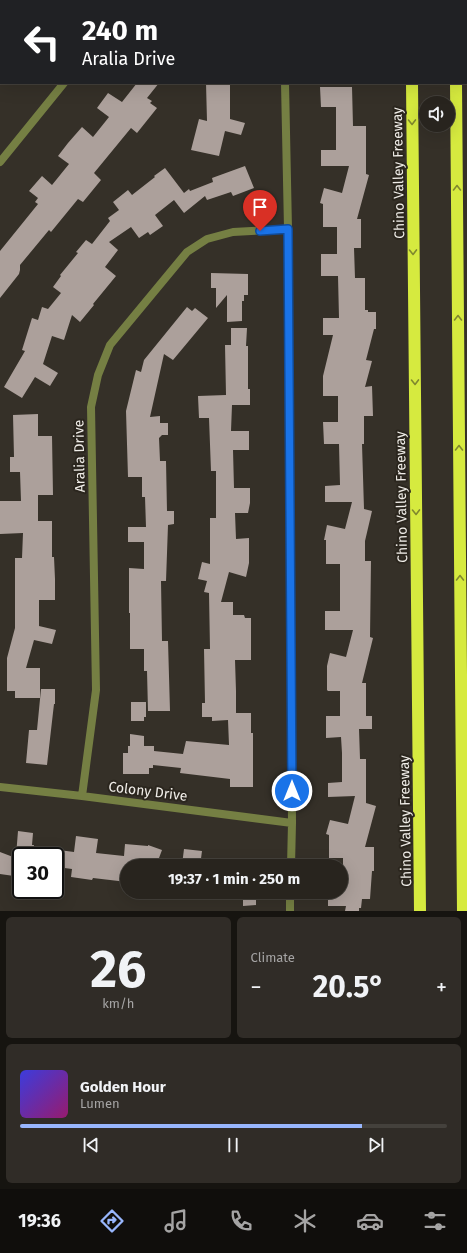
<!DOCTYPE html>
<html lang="en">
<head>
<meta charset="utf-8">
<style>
  body { margin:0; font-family:"Fira Sans",sans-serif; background:#302c27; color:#f1f3f6; height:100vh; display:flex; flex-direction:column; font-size:15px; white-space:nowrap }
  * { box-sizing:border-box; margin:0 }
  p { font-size:13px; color:#a5a4a4 }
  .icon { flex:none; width:22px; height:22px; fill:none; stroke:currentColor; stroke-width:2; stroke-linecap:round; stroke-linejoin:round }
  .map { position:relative; height:911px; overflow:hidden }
  .side { display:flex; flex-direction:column; gap:6px; padding:6px; background:#161410; flex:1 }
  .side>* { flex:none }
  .top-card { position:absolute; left:0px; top:0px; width:467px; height:84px; box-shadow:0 4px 16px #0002,0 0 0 1px #44413c; background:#202124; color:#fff; overflow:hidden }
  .tools { position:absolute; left:419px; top:96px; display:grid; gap:8px }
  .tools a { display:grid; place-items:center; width:36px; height:36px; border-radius:50%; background:#28241e; box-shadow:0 4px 16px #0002,0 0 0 1px #44413c; font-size:20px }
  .speed { position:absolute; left:12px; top:847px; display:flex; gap:8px; font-size:20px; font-weight:700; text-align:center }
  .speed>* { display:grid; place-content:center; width:52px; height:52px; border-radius:50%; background:#28241e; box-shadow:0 4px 16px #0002,0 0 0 1px #44413c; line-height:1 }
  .speed .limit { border:2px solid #111; border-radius:6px; background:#fff; color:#111 }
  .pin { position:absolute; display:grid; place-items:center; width:34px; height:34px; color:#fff; margin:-41px -17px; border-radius:50% 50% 50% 0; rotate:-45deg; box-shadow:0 0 4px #0007 }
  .pin .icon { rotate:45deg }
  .me { position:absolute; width:44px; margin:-22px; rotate:0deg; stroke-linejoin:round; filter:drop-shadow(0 0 3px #0008) }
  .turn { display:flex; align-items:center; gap:14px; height:84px; padding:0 16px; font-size:18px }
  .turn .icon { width:52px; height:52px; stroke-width:2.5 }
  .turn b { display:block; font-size:28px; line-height:34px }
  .big { font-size:30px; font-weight:700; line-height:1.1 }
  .side .card { flex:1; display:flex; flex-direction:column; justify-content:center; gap:6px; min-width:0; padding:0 14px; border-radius:6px; background:#302c27 }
  .side .dial { align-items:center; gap:0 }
  .dial b { font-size:52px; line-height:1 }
  .song { display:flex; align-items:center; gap:12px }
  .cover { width:48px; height:48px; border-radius:6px; background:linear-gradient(135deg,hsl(240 70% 55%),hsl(320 70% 35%)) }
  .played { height:4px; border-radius:2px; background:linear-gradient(90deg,#98b6fd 80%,#44413c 80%) }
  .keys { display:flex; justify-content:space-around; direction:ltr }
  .heat { display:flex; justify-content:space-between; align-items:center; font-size:22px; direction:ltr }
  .side .tiles { flex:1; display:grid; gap:6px; grid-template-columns:1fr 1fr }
  .card:last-child { grid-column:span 2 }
  .trip { position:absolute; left:120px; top:859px; width:228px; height:40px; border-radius:20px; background:#28241e; box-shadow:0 4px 16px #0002,0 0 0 1px #44413c; font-weight:700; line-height:40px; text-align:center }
  .tab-bar { display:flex; height:64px; justify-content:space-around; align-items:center; background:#100e0c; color:#a5a4a4 }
  .tab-bar .icon { width:28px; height:28px }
  .tab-bar .on { color:#98b6fd }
  .tab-bar b { font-size:18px; color:#f1f3f6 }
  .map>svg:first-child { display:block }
  .building { fill:#aca09b }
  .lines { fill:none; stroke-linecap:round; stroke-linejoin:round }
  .minor { stroke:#757f43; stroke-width:8 }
  .motorway { stroke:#d6ea3f; stroke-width:12 }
  .oneway { stroke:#80882e }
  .route-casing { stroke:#114b97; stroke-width:10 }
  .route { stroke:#1a73e8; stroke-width:7 }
  .labels { text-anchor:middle; stroke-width:4; stroke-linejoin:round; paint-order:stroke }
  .street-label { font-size:14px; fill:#f0ede8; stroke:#2b261e }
</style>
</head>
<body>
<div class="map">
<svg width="467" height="911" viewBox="0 0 467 911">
  <rect width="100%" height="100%" fill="#353028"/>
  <!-- building -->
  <path class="building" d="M137,83h22l-12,15 5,3 -2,2 7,5 -20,25 -6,-5 -37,45 7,7 -18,22 -5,-3 -27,33 -2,-2 -29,35v5l-1,4 -19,24v-47l38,-47 -3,-2 3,-4 -9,-7 13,-15 10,9 17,-21 -11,-8 10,-13 14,-16 11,10 16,-20 -12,-9 11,-15 14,9z
    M206,83h24v36l15,4 -4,12 -16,-4 -6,25 -28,-6 8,-31 8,2z
    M320,87h32l1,39h13v48l3,1 -12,44h4v29h-7l1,30h10v32h3v2h8v17h-2l-8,31 6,1 -7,26 7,-1 1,30h-9v28h-2l2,65 8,2 -7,30v20h6l-1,76 3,1 -11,45h4v33h6v13h-13l1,30h6v44l10,3 -11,41h9v24h-2l-2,28h-8l-1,9h-2v3h-14l1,-5h-18v-14h13v-6h2v-28h-14v-23l-3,-1 4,-14 18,4 7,-28 -27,1v-14l14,-1v-29l-1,-16 -15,1v-22h14v-25h-12l-1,-1v-24l3,-13 16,4 7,-27h-28v-19h15v-47h-14v-24h-2l3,-15 18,4 7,-27h-27v-16l15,-1 -1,-41h-15l-1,-22h15v-26h-15v-20l10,-41h-10v-17h16l-1,-42h-17v-22h16v-27h-14v-23l-3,-1 4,-15 18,5 7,-27h-28v-16h15v-43h-15z
    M245,166l9,22 -21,8 -2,-4 -24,8 -2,-4 -21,17 -10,-13 -19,15 8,11 -13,9 -2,-3 -9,6 -8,-11 -22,15 9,8 -13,17 11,9 -23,28 1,1 -14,17 -8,-7 -8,25 -12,-4 -9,28 15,9 -8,13 -15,-9 -13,21 -18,-11 21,-36 -3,-1 10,-32 6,2 4,-13 6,2 13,-16 -8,-6 8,-11 -1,-1 18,-22 -2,-1 10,-12 6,4 18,-23 -2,-3 11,-8 -6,-8 15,-12 4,5 23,-18 -1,-1 11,-8 19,25 5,-4 1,2 23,-9 -1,-4z
    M211,273l37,1v21h-4v6h-2v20l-15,1v-27l-11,13v-20h-5z
    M187,307l5,4 3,-3 13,10 -35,42 -9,-6 -14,63 10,-1v7h8v12h-6l-3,3 1,23h6l1,50h7v13l-6,1 -2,56h-5l1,60h6l2,70h-22l-1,-40h-3v-22h-14v-36h-1v-45l15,1v-27h-16v-15h18l-1,-30h-3v-20h-14l-2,-66 10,-41 5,2 3,-12z
    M231,328h16l-1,18h2v43h2v16h-18l-1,26h18v19h-16l1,38h16v15l-2,10h-13l1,26 13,-1v25l-3,14 -17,-5 -8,30h12v13h11l1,3h6v42h-16l1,31v22h15v20h2v54h-23v-8l-50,-6 1,-5 -28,-3v3h-4v6h-26v-21h5v-7h2v-12l14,2v10h10v5l29,3 3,-13 43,4 -1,-25 -16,1v-4h-10v-14h3l-1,-54h6l-1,-56 -5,-1 3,-11 -9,-2 4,-17 8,2v-46h6v-47h-5l-2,-53h-10l-1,-22 28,-1 -1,-50h6z
    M38,414v22h14l1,59h-15v26h14v36h2l1,22v21h-16v26l17,4 -4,14 -18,-4 -8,28h14v30h-25v-7h-8v-33l8,-30v-70h7l1,-25 -23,1v-33h21l-1,-29h-10v-15h4l-1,-42z
    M41,689h14v15h-1l-7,61 -21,-2 3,-33h8z
    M131,702h15v15h-2v4h-13z
    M18,831l15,2 -1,12h2l-2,11h-16z
    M76,836l22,3 -2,14 28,3 1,-12 23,2v-1l14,5 -6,16h-29v16l-34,-4 -1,2 -21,-3 1,-8 -15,-2 2,-17 15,2z
    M184,849l18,2 -2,15 -18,-1z
    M0,852l21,8v17l-21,-3z
    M243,893h13v12l-13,1z"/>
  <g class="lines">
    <!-- minor -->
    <path class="minor" d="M283,0v1
      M131,1l1,-1
      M285,83l3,146 4,594 -1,43
      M0,162l64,-79
      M0,787l82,9 210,27
      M82,796l14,-106 -5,-283 7,-32 12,-30 77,-93 20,-13 26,-7 55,-3
      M290,911v-19"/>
    <!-- motorway -->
    <path class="motorway" d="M411,0v1
      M455,0v1
      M412,83l8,828
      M456,83l7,828"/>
  </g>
  <!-- one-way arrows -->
  <defs><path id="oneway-chevron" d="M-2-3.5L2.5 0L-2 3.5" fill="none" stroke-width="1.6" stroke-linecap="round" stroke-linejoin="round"/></defs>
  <g class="oneway">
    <use href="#oneway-chevron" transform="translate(412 122) rotate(89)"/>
    <use href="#oneway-chevron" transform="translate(457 188) rotate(-90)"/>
    <use href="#oneway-chevron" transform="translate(413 252) rotate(89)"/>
    <use href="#oneway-chevron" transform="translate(458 318) rotate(-90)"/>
    <use href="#oneway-chevron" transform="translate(415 382) rotate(89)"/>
    <use href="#oneway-chevron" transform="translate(459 448) rotate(-90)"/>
    <use href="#oneway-chevron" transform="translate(416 512) rotate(89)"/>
    <use href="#oneway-chevron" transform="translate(460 578) rotate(-90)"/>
  </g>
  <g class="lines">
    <!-- route casing -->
    <g class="route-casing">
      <path id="route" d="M260,231l28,-2 4,562"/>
    </g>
    <!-- route -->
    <use href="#route" class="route"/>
  </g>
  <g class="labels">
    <!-- street labels -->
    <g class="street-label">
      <text transform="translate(398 173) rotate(-91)" y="5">Chino Valley Freeway</text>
      <text transform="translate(79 456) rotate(-91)" y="5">Aralia Drive</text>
      <text transform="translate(401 497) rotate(-91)" y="5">Chino Valley Freeway</text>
      <text transform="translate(148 791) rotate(7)" y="5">Colony Drive</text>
      <text transform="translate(405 821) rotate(-91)" y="5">Chino Valley Freeway</text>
    </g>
  </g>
</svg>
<div class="tools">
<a><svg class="icon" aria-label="sound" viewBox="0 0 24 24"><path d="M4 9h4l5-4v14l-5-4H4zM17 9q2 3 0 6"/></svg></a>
</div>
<div class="speed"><div class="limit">30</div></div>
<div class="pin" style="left:260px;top:231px;background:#d93025"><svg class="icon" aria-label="arrive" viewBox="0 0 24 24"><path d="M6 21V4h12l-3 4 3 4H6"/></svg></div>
<svg class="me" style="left:292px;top:791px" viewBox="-20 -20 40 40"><circle r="17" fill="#1a73e8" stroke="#fff" stroke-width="3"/><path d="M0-11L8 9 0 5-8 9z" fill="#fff"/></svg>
<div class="trip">19:37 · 1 min · 250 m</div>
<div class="top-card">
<div class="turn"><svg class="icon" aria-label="left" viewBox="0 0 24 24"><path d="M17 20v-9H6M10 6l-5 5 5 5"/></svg><div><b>240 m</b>Aralia Drive</div></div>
</div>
</div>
<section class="side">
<div class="tiles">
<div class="card dial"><b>26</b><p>km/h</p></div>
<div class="card"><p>Climate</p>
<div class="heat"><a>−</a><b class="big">20.5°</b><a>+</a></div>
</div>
<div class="card">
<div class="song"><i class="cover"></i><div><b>Golden Hour</b><p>Lumen</p></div></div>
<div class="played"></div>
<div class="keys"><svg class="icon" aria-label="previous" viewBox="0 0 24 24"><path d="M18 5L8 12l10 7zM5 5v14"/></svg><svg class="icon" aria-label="pause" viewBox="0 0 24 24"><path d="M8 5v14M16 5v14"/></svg><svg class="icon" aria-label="next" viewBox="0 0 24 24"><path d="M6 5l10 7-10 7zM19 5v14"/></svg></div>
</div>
</div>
</section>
<nav class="tab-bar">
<b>19:36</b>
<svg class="icon on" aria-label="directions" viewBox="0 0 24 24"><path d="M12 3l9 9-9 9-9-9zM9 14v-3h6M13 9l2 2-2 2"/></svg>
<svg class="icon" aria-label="music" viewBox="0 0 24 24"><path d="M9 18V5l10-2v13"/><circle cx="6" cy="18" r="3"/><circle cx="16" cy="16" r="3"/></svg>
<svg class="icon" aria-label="phone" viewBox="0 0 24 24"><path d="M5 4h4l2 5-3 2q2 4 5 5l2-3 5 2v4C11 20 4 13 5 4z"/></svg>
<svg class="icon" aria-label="climate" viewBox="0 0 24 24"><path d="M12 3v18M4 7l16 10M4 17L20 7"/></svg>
<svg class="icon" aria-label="car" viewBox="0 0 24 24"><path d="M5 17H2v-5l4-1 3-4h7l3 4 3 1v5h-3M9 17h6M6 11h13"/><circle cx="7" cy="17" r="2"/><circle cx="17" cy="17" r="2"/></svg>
<svg class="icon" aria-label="filters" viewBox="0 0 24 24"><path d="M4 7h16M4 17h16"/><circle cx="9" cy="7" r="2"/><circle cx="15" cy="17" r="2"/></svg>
</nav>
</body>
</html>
